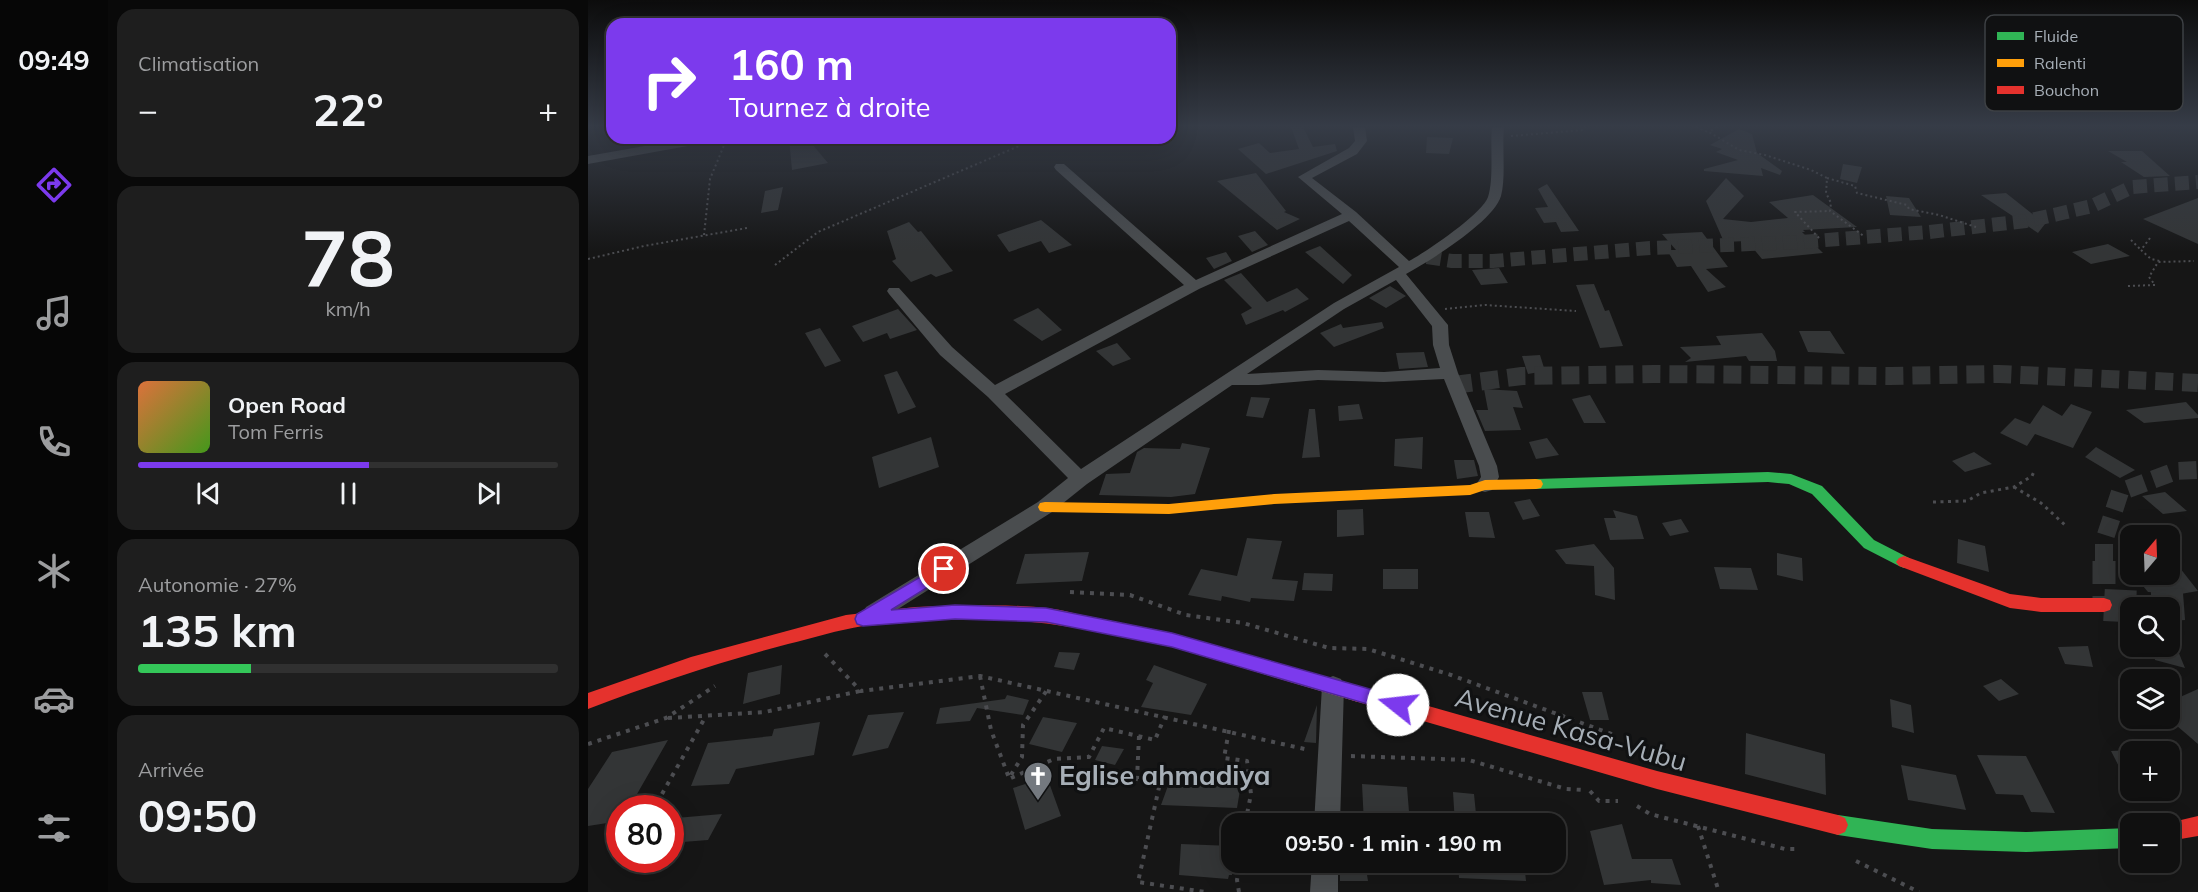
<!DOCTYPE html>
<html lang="fr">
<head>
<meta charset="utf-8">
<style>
  body { margin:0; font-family:Mulish,sans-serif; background:#1e1e1e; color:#f1f3f6; height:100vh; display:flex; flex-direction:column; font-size:22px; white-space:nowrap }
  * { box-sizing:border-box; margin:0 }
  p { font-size:20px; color:#9c9d9f }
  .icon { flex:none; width:33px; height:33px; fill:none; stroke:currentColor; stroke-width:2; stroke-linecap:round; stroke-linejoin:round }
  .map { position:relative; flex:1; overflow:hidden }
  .panel { display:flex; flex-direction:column; gap:9px; padding:9px; background:#090909; width:480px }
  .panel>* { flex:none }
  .top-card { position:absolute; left:18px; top:18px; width:570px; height:126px; border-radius:18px; box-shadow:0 6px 24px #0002,0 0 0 2px #303030; background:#7c3aed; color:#fff; overflow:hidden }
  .needle { width:39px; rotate:19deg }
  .tools { position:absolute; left:1532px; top:525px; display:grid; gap:12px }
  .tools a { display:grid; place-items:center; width:60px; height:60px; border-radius:12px; background:#101010; box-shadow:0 6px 24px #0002,0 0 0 2px #303030; font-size:30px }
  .speed { position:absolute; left:18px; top:795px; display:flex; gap:12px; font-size:30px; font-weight:700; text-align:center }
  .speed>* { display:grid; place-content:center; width:78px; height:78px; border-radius:50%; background:#101010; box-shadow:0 6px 24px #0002,0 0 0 2px #303030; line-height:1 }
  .speed .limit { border:9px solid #d22; background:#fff; color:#111 }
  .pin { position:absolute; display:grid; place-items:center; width:51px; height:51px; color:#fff; margin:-26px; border:3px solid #fff; border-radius:50%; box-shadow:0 2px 6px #0007 }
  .me { position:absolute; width:66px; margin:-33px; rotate:286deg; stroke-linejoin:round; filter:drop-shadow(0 0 4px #0008) }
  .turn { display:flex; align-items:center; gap:21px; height:126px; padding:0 24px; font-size:27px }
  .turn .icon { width:78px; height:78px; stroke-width:2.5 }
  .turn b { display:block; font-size:42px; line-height:51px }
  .big { font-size:45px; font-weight:700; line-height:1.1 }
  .panel .widget { flex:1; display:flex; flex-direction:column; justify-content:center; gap:9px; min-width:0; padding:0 21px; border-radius:18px; background:#1e1e1e }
  .panel .dial { align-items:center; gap:0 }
  .dial b { font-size:78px; line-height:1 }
  .song { display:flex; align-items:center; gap:18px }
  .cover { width:72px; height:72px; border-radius:9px; background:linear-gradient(135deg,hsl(20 70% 55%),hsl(100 70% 35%)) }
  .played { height:6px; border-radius:3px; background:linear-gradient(90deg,#7c3aed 55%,#303030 55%) }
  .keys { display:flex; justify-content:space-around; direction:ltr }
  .heat { display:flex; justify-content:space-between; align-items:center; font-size:33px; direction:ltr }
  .charge { height:9px; border-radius:4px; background:linear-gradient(90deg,#34c759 27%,#303030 0) }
  .trip { position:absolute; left:633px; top:813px; width:345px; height:60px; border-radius:18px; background:#101010; box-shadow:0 6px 24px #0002,0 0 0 2px #303030; font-weight:700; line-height:60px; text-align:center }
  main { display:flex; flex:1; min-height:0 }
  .dock { display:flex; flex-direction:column; width:108px; justify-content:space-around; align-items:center; background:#060606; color:#9c9d9f }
  .dock .icon { width:42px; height:42px }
  .dock .selected { color:#7c3aed }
  .dock b { font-size:27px; color:#f1f3f6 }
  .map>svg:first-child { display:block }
  .building { fill:#333536 }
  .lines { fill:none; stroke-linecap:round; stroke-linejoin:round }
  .street-tunnel-far2 { stroke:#333536; stroke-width:14; stroke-dasharray:14 7; stroke-linecap:butt }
  .street-tunnel-far1 { stroke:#333536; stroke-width:18; stroke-dasharray:18 9; stroke-linecap:butt }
  .street-tunnel { stroke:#333536; stroke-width:23; stroke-dasharray:23 12; stroke-linecap:butt }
  .secondary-tunnel { stroke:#333536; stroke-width:32; stroke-dasharray:32 16; stroke-linecap:butt }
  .path-far2 { stroke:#4c4d51; stroke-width:2; stroke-dasharray:2 3; stroke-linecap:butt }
  .path-far1 { stroke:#4c4d51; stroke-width:3; stroke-dasharray:3 4.5; stroke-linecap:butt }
  .path { stroke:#4c4d51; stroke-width:4; stroke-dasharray:4 6; stroke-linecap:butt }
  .street { fill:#4a4d4f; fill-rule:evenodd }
  .fast { fill:#30b455; fill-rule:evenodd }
  .slow { fill:#ff9f0a; fill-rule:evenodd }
  .jam { fill:#e5322d; fill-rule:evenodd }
  .route { fill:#7c3aed; stroke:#51269a; stroke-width:1.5 }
  .labels { text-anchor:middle; stroke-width:6; stroke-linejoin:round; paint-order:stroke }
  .near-street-label { font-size:27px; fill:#a7afb7; stroke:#101112 }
  .near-poi-label { font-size:27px; font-weight:bold; fill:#a7afb7; stroke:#101112; text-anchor:start }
  .key { fill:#101112; stroke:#3d4044; stroke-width:1.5 }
  .key-label { font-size:16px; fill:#a7afb7 }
</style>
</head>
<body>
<main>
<nav class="dock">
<b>09:49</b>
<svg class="icon selected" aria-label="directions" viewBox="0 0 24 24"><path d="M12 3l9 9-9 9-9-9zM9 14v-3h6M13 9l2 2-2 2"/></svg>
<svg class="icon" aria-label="music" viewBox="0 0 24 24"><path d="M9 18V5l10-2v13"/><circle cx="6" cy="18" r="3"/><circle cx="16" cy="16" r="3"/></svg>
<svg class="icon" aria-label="phone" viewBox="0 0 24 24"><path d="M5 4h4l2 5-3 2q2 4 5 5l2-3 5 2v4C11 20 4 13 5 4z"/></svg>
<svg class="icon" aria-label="climate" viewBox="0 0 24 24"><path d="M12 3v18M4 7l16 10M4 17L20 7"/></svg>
<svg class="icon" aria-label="car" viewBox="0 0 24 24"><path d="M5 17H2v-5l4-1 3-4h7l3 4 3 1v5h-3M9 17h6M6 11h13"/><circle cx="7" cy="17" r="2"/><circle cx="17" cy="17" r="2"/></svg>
<svg class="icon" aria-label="filters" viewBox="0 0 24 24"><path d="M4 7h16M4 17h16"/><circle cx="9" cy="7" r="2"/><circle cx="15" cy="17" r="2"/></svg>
</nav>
<section class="panel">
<div class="widget"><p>Climatisation</p>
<div class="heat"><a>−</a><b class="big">22°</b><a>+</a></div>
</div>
<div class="widget dial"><b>78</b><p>km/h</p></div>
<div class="widget">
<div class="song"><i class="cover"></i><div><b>Open Road</b><p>Tom Ferris</p></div></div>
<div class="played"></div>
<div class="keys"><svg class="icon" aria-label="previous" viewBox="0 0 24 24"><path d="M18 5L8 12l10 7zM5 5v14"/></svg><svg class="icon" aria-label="pause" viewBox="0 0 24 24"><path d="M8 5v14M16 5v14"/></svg><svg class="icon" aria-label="next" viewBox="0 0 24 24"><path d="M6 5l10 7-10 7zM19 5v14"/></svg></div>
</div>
<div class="widget"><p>Autonomie · 27%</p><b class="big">135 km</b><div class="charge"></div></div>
<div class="widget"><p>Arrivée</p><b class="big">09:50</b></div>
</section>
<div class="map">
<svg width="1610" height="892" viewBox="0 0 1610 892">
  <rect width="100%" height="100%" fill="#161616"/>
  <!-- building -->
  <path class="building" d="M703,127h12l10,20 22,-3 2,7 -71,23 -28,-25 21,-6 11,10 29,-4z
    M1151,129l13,5 5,19 25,18 -2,4 -19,-7 2,8 -59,-5v-2l34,-9 -22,-8 6,-3 -12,-4z
    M839,137l26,1 -4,16 -23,-1z
    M201,138h18l21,25 -36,7z
    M1520,151h34l28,25 -26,1 -23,-15h6z
    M1255,164l19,3 -5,16 -17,-4z
    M668,173l30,38 -2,1 16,7 -23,11 -60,-49z
    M1138,178l18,18 -21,23 28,3 37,-4 -19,-16 44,-7 44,32 -54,3 2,2h-3l21,21 -61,6 -15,-18 -23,1 -18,-41z
    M959,184l15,22 17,25 -18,1 -5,-10 -12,1 -9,-15 13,-1 -10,-18z
    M195,187l-5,23 -17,3 4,-22z
    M1418,193l39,31 -7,9 -57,-38z
    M1298,196l23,2 12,19 -31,-2z
    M1610,198v46l-55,-25z
    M453,220l31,25 -23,8 -8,-12 -32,11 -12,-17z
    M321,222l9,10 3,-1 32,40 -17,6 -5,-3 -20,8 -19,-21 4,-2 -9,-28z
    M667,231l13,14 -16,7 -14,-16z
    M1114,232l26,35 -22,2 20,18 -18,5 -17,-26 -14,1 -10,-17h9l-14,-16z
    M1520,244l22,12 -39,8 -19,-12z
    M732,246l32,29 -9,9 -38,-32z
    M638,252l6,9 -18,8 -8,-11z
    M911,268l9,15 -27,2 -9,-15z
    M653,273l26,29 30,-14 12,11 -24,13 -2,-2 -37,15 -5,-11 11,-6 -28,-28z
    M1006,284l11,27 4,-1 14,36 -23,2 -24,-63z
    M802,286l16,10 -20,12 -17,-10z
    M450,308l24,22 -20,11 -29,-21z
    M310,309l19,21 -27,9 -3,-6 -24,9 -11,-16z
    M794,322l2,6 -50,19 -14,-14 21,-9 2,4z
    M232,328l21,33 -16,6 -20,-34z
    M1211,331h31l15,23 -37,-2z
    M1174,333l13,18 2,10h-28l-3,-5 -61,6 6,-4 -11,-11 41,-2 -5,-9z
    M529,343l14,16 -18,7 -17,-15z
    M836,352l4,15 -29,2 -3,-16z
    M952,355l5,16 -17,3 -6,-18z
    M309,371l19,36 -18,7 -14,-39z
    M896,389l33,2 6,17 -10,-1 8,23 -36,1 -9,-21h12z
    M1002,395l16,28h-22l-12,-24z
    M663,397l19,1 -7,20 -17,-2z
    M1598,402l12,13v3l-54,5 -18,-13z
    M771,404l4,15 -24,2 -1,-15z
    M1483,404l21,8 -19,36 -38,-14 -8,12 -27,-13 15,-15 15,6 13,-19 19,11z
    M721,409h6l5,48 -18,1z
    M343,437l8,30 -60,21 -7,-31z
    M835,437l-1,32 -28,-3 1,-27z
    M959,438l12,17 -23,4 -7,-17z
    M594,443l28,5 -15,46 -24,3 -72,-2 7,-21 24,-1 7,-21 7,-4 36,1z
    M1508,447l39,23 -15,8 -35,-21z
    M1386,452l18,12 -27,8 -13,-11z
    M866,460h20l4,16 -21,3z
    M1577,492l22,19 -24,3 -21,-18z
    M942,499l10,17 -17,4 -9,-18z
    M775,509l1,26 -27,2v-27z
    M1025,510l24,6 7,23 -34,1 -6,-22h12z
    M877,512h24l6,26 -26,-1z
    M1093,519l8,13 -19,4 -8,-13z
    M659,538l35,3 -10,38 26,2 -4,20 -43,-3 -1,4 -28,-6 -1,5 -33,-6 13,-26 36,7z
    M1370,539l27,7 4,26 -32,-9z
    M1006,544l20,24 1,32 -20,-5 -1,-29 -28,-2 -11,-14z
    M501,552l-7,29 -66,3 9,-30z
    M1189,553l25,5 1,23 -26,-6z
    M1581,554l29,37 -29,5v-3l-21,-1 -15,-18h36z
    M1126,567l37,1 7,22 -38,-1z
    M795,569h35v20h-35z
    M716,573l29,1 -1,17 -30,-1z
    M1500,646l5,21 -28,-3 -7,-17z
    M1565,646h23l9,22 -30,-8z
    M471,652l21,1 -6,17 -20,-3z
    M194,665l-2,29 -37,10 5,-31z
    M566,665l53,19 -16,31 -50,-8 12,-24 -7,-3z
    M1413,679l18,15 -20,7 -16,-15z
    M1610,689v55l-29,-25v-17z
    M994,692h20l7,28h-19z
    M419,695l22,5 -6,15 -46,-7 -7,13 -34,3 4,-16 65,-9z
    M1302,699l21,6 3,28 -22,-6z
    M729,705l-1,38 -12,-1z
    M316,712l-16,36 -36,8 16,-41z
    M455,717l34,6 -15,29 -33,-8z
    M232,722l-6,33 -78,14 -7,15 -38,2 17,-43 64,-7 2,-7z
    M1158,733l79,21 1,41 -81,-21z
    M80,740l-39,68h-9v13l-32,5v-37l24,-37z
    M514,746l22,3 -9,16 -20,-5z
    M1542,750v38l-19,-37z
    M1389,755l49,1 29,57 -24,-1 -8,-17 -27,-1z
    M1313,765l55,10 10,35 -58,-10z
    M459,777l14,39 -36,14 -12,-42z
    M581,783l72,1 -4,24 -76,-3z
    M774,784l45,3 3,37h-46z
    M865,792l21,2 3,30h-22z
    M134,814l-14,26 -38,3v-12l6,-13z
    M1034,824l10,35h40l9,26 -30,-2v-3l-47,5 -14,-54z
    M593,844l51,2v29h-3l-1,4 -49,-4z
    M752,862h25l3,19h-28z
    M870,862h66l2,19 -67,-3z"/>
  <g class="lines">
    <!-- street-tunnel-far2 -->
    <path class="street-tunnel-far2" d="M839,257l25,4h41l157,-13 151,-6 128,-10 97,-11 32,-7 34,-8 40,-19 66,-5"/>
    <!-- street-tunnel-far1 -->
    <path class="street-tunnel-far1" d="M866,385l68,-9 132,-2 236,2 109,-2 199,9
      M1516,562v-21l16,-49 56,-21 22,-1"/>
    <!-- street-tunnel -->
    <path class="street-tunnel" d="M1516,561v44"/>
    <!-- secondary-tunnel -->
    <path class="secondary-tunnel" d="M1516,605l41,2 53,-4"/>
    <!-- path-far2 -->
    <path class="path-far2" d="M1108,127l12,5
      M1129,127l-8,5 30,18 26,5 46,15 16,8 -1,15 5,10 -1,8 35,26
      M923,136l72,-6 2,-3
      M1239,178l28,8 2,7 50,12 2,4 30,6 37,12
      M116,235l6,-56 17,-41
      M1231,238l-24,-26 35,-1
      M1562,238l-9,12 10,9 9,2
      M1543,240l10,10
      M0,259l56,-13 103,-18
      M187,265l43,-33 201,-86 8,-8
      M1540,286l27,-1 -6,-8 9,-15 36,-1
      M857,309l40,-4 91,6"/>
    <!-- path-far1 -->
    <path class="path-far1" d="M1426,487l27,16 24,22
      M1345,502l34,-1 14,-8 33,-6 18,-11 3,-7"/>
    <!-- path -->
    <path class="path" d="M482,592l60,3 56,20 57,8 86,25 39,1 83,26 166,61
      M237,654l36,37 119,-15 329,74
      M392,676l11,54 18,48 13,-21 1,-32 24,-35
      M80,718l97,-6 95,-21
      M641,730l-5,28 23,3 4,33 -6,30
      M551,736l-2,43 23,4 -22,99 67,10
      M0,744l78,-26 49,-32
      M763,756l118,4 97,29 17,1
      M423,778l43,-19 35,-2 15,-29 51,12 10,-24
      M1002,791l9,10h19
      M74,794l44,-78
      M1049,806l13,8 135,35h10
      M1110,826l21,66
      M1268,861l63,31
      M651,892l-2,-12 3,-18"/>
    <!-- street -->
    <path class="street" d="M765,127h12l2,14 -10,13 -45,24 44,34 53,49c17,-9 73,-47 79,-64 6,-19 2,-50 4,-70h12c-2,21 2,50 -3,69 -7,25 -71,65 -95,78l42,51 1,20 9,28 39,93 2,11 -7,13 -7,2 -7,-2 -2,-5 5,-8 -2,-11 -35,-87 -60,3 -66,-2 -59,5h-27l-145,99 -35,28 -170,107 -8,3 -8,-3 -3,-6 3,-6 172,-105 30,-24 -80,-81 -48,-42 -51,-61 -2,-3 2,-3h10l53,59 43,38 189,-100 -128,-115 -2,-3 2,-3h8l132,116 146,-66 -44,-37 51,-29 6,-7zM761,221l50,46 -65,36 -253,166 -76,-75 194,-105zM808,280l36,46 1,19 7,23 -56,4 -66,-2 -71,4 97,-65z
      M102,138h26l-6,4 -122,22v-8z
      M745,676l8,3 3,7 -4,138h-26l8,-138 3,-7z
      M724,862h26v30h-28z"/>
    <!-- fast -->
    <path class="fast" d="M1180,472l23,2 31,12 52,54 35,18 3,4 -3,4 -5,2 -5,-2 -35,-18 -52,-54 -23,-10 -21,-2 -232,7 -5,-1 -2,-4 2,-4 5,-1z
      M1250,815l94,14 94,3 104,-4v20l-104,4 -94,-3 -94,-14 -7,-3 -3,-7 3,-7z"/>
    <!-- slow -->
    <path class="slow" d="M948,479l5,1 2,4 -2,4 -5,1 -51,1 -15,5 -196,9 -105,10 -124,-2 -5,-1 -2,-4 2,-4 5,-1 124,2 105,-10 196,-9 15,-5z
      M489,614l95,19 186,53 6,2 3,6 -3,6 -6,2 -186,-55 -95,-19 -6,-2 -2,-5 2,-5z"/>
    <!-- jam -->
    <path class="jam" d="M1316,556l106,38 31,4h63l6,2 2,5 -2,5 -6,2h-63l-31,-4 -111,-42 -3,-4 3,-4z
      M382,605c36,1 78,-1 113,11l2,5 -2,5 -6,2c-71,-12 -143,-13 -214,-2 -25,4 -50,12 -75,18 -68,18 -134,40 -200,65v-16l103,-36 155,-42 69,-8z
      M770,686l299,85 181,44 7,3 3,7 -3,7 -7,3 -181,-46 -299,-87 -6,-2 -3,-6 3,-6z
      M1610,816v20l-29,5v-17h-5z"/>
  </g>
  <!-- sky -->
  <linearGradient id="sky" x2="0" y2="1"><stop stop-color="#0c0c0c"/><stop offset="0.5" stop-color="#363c47"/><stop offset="1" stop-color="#363c47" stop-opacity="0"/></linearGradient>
  <rect width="1610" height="252" fill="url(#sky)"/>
  <!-- route -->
  <path class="route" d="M356,563l5,2 3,4 -3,5 -58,36 64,-5 91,3 126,25 226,64 6,2 3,6 -3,5 -6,3 -226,-66 -126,-25 -91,-3 -92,7 -6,-2 -2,-5 2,-5z"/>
  <!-- icons -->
  <defs>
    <g id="church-pin" transform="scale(1.5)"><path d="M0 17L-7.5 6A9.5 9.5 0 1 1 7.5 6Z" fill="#74797f" stroke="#101112"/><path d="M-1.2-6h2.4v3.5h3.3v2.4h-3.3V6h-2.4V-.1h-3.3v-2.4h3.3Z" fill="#fff"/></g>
  </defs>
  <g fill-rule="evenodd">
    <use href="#church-pin" x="450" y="776"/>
  </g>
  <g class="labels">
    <!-- near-street labels -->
    <g class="near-street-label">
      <text transform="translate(983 730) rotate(16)" y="9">Avenue Kasa-Vubu</text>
    </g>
    <!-- near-poi labels -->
    <g class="near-poi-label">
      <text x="471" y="785">Eglise ahmadiya</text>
    </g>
  </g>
  <!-- legend -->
  <rect x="1397" y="15" width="198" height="96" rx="9" class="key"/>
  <rect x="1409" y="32" width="27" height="8" fill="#30b455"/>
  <rect x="1409" y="59" width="27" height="8" fill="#ff9f0a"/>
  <rect x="1409" y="86" width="27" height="8" fill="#e5322d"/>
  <g class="key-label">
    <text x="1446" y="42">Fluide</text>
    <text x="1446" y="69">Ralenti</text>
    <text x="1446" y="96">Bouchon</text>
  </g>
</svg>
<div class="tools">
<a><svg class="needle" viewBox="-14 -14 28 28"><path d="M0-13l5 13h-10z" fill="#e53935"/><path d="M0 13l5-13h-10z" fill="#9c9d9f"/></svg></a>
<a><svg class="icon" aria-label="search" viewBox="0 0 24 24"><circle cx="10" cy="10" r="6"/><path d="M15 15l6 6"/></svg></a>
<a><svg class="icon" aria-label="layers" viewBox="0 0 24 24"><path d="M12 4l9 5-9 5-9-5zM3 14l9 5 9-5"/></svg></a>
<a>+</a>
<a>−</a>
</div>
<div class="speed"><div class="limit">80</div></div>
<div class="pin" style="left:356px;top:569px;background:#d93025"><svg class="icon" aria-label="arrive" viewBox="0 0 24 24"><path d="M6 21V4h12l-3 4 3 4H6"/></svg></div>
<svg class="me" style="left:810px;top:705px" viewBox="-20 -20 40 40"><circle r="19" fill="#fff"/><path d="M0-13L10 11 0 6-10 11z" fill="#7c3aed"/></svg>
<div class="trip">09:50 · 1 min · 190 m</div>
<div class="top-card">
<div class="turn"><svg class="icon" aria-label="right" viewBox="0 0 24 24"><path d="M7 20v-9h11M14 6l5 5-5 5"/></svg><div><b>160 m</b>Tournez à droite</div></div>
</div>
</div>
</main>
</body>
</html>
